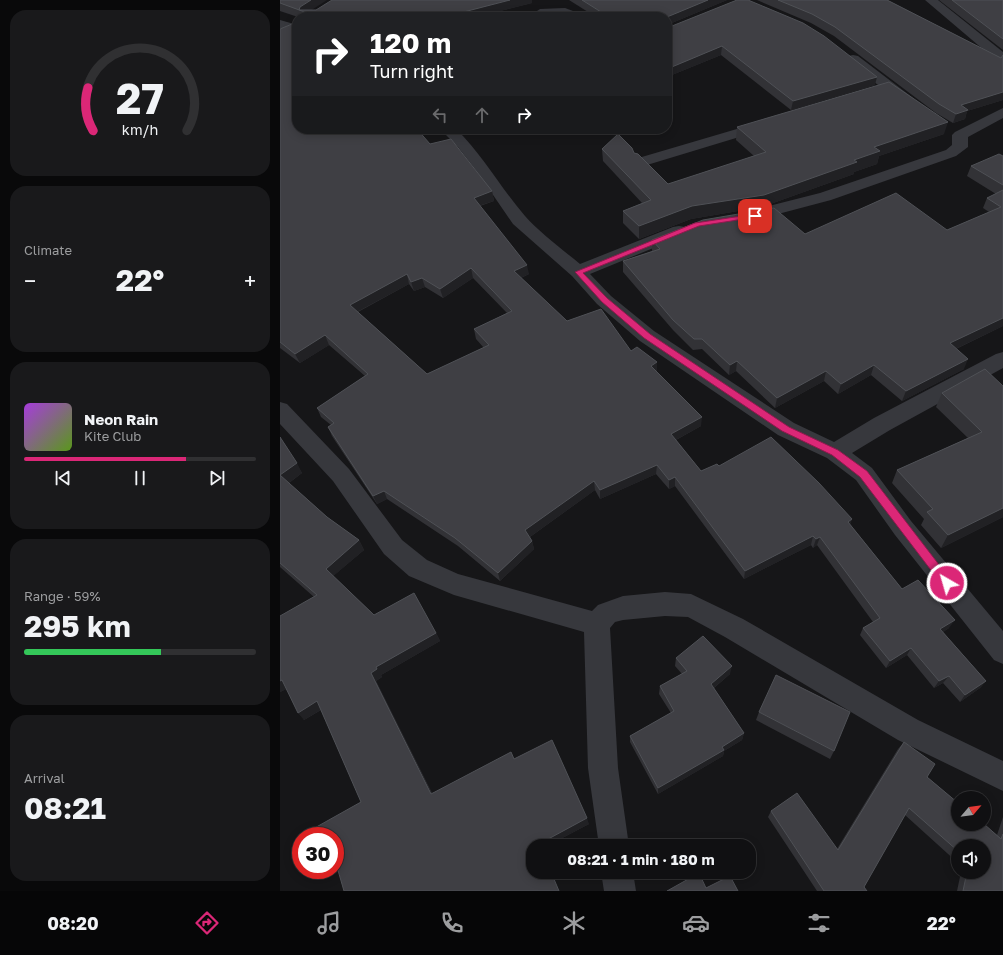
<!DOCTYPE html>
<html lang="en">
<head>
<meta charset="utf-8">
<style>
  body { margin:0; font-family:"Golos Text",sans-serif; background:#19191b; color:#f1f3f6; height:100vh; display:flex; flex-direction:column; font-size:15px; white-space:nowrap }
  * { box-sizing:border-box; margin:0 }
  p { font-size:13px; color:#9c9d9f }
  .icon { flex:none; width:22px; height:22px; fill:none; stroke:currentColor; stroke-width:2; stroke-linecap:round; stroke-linejoin:round }
  .map { position:relative; flex:1; overflow:hidden }
  .sheet { display:flex; flex-direction:column; gap:10px; padding:10px; background:#09090a; width:280px }
  .sheet>* { flex:none }
  .guide { position:absolute; left:12px; top:12px; width:380px; height:122px; border-radius:16px; box-shadow:0 2px 10px #0003,0 0 0 1px #303032; background:#202124; color:#fff; overflow:hidden }
  .needle { width:26px; rotate:61deg }
  .tools { position:absolute; left:671px; top:791px; display:grid; gap:8px }
  .tools a { display:grid; place-items:center; width:40px; height:40px; border-radius:50%; background:#101012; box-shadow:0 2px 10px #0003,0 0 0 1px #303032; font-size:20px }
  .speed { position:absolute; left:12px; top:827px; display:flex; gap:8px; font-size:20px; font-weight:700; text-align:center }
  .speed>* { display:grid; place-content:center; width:52px; height:52px; border-radius:50%; background:#101012; box-shadow:0 2px 10px #0003,0 0 0 1px #303032; line-height:1 }
  .speed .limit { border:6px solid #d22; background:#fff; color:#111 }
  .pin { position:absolute; display:grid; place-items:center; width:34px; height:34px; color:#fff; margin:-17px; border-radius:8px; box-shadow:0 2px 6px #0006 }
  .me { position:absolute; width:44px; margin:-22px; rotate:322deg; stroke-linejoin:round; filter:drop-shadow(0 0 3px #0008) }
  .turn { display:flex; align-items:center; gap:14px; height:84px; padding:0 12px; font-size:18px }
  .turn .icon { width:52px; height:52px; stroke-width:2.5 }
  .turn b { display:block; font-size:28px; line-height:34px }
  .lanes { display:flex; align-items:center; height:38px; padding:0 12px; background:#0003; justify-content:center; gap:20px; direction:ltr }
  .lanes .off { opacity:.35 }
  .big { font-size:30px; font-weight:700; line-height:1.1 }
  .sheet .tile { flex:1; display:flex; flex-direction:column; justify-content:center; gap:6px; min-width:0; padding:0 14px; border-radius:16px; background:#19191b }
  .sheet .dial { align-items:center; gap:0 }
  .dial svg { height:104px; overflow:visible; fill:none; stroke:#303032; stroke-width:7; stroke-linecap:round; text-anchor:middle }
  .dial text { fill:#f1f3f6; stroke:none }
  .song { display:flex; align-items:center; gap:12px }
  .cover { width:48px; height:48px; border-radius:6px; background:linear-gradient(135deg,hsl(280 70% 55%),hsl(90 70% 35%)) }
  .played { height:4px; border-radius:2px; background:linear-gradient(90deg,#db2777 70%,#303032 70%) }
  .keys { display:flex; justify-content:space-around; direction:ltr }
  .heat { display:flex; justify-content:space-between; align-items:center; font-size:22px; direction:ltr }
  .charge { height:6px; border-radius:3px; background:linear-gradient(90deg,#34c759 59%,#303032 0) }
  .trip { position:absolute; left:246px; top:839px; width:230px; height:40px; border-radius:16px; background:#101012; box-shadow:0 2px 10px #0003,0 0 0 1px #303032; font-weight:700; line-height:40px; text-align:center }
  .dock { display:flex; height:64px; justify-content:space-around; align-items:center; background:#060607; color:#9c9d9f }
  .dock .icon { width:28px; height:28px }
  .dock .active { color:#db2777 }
  .dock b { font-size:18px; color:#f1f3f6 }
  main { display:flex; flex:1; min-height:0 }
  .map>svg:first-child { display:block }
  .lines { fill:none; stroke-linecap:round; stroke-linejoin:round }
  .street { fill:#37383d; fill-rule:evenodd }
  .wall { fill:#323236; fill-rule:evenodd }
  .shaded-wall { fill:#212124 }
  .building { fill:#3f3f44; stroke:#4f5156; fill-rule:evenodd }
  .route { fill:#db2777; stroke:#8e194d }
</style>
</head>
<body>
<main>
<section class="sheet">
<div class="tile dial"><svg viewBox="0 0 100 80">
<path d="M14 69A42 42 0 1 1 86 69"/>
<path d="M14 69A42 42 0 0 1 10 36" stroke="#db2777"/>
<text x="50" y="56" font-size="32" font-weight="700">27</text>
<text x="50" y="72" font-size="11">km/h</text>
</svg></div>
<div class="tile"><p>Climate</p>
<div class="heat"><a>−</a><b class="big">22°</b><a>+</a></div>
</div>
<div class="tile">
<div class="song"><i class="cover"></i><div><b>Neon Rain</b><p>Kite Club</p></div></div>
<div class="played"></div>
<div class="keys"><svg class="icon" aria-label="previous" viewBox="0 0 24 24"><path d="M18 5L8 12l10 7zM5 5v14"/></svg><svg class="icon" aria-label="pause" viewBox="0 0 24 24"><path d="M8 5v14M16 5v14"/></svg><svg class="icon" aria-label="next" viewBox="0 0 24 24"><path d="M6 5l10 7-10 7zM19 5v14"/></svg></div>
</div>
<div class="tile"><p>Range · 59%</p><b class="big">295 km</b><div class="charge"></div></div>
<div class="tile"><p>Arrival</p><b class="big">08:21</b></div>
</section>
<div class="map">
<svg width="723" height="891" viewBox="0 0 723 891">
  <rect width="100%" height="100%" fill="#161618"/>
  <g class="lines">
    <!-- street -->
    <path class="street" d="M645,0h13l65,52v11l-5,-1z
      M285,8l16,6 2,3h-43l-6,-4 6,-4z
      M0,20l14,4 2,3 -6,4 -10,-3z
      M573,55l5,1 55,42 2,3 -2,3h-10l-55,-42 -2,-3 2,-3z
      M723,108v10l-35,19v10l-12,9 -125,44 -83,22 -6,-1 -2,-4 2,-4 78,-20 126,-43 6,-5v-10l3,-3z
      M484,121l5,1 2,3 -2,3 -122,37h-12l-2,-3 2,-3z
      M160,129h16c27,26 44,58 69,87 14,16 38,34 55,48l93,-37 6,-1 6,1 3,4 -3,4 -95,39 21,22 43,35 140,92 40,19 40,-24 122,-64 7,-2v16l-113,62 -38,23 20,15 39,53 92,110v33l-9,-4 -99,-125 -39,-55 -29,-22 -49,-23 -138,-94 -43,-37 -25,-28 -59,-52 -35,-51 -20,-26z
      M0,402l7,2 62,65 53,71 25,20 31,14 134,37 6,-6 25,-9 42,-4 26,2 52,25 175,101 85,41v30l-105,-51 -173,-103 -37,-20 -23,-1 -42,4 -8,2 -5,6 8,140 11,78h-30l-11,-78 -4,-136 -130,-37 -45,-19 -25,-22 -51,-73 -53,-57z
      M321,872h32l3,19h-32z"/>
  </g>
  <!-- wall -->
  <path class="wall" d="M0,0l32,10 220,-7 -55,14h-179l-18,-6z
    M289,0h158l-60,25v-8h-71z
    M477,0h130l114,58 2,-3v45l-36,11 -2,8 -12,4 -17,-10 -102,-77 -23,-13z
    M659,0h64v50z
    M387,28l208,57 -84,25 -70,-55 -54,22z
    M0,29l150,115 62,47 2,10 -14,5 49,68 -8,4 46,43 64,30 25,21 45,54 -25,14 25,31 18,-5 133,53 -2,5 52,65 47,39 -6,4 43,49 -6,7 -20,14 -17,-19 -9,5 -27,-33 -21,13 -26,-33 3,-7 10,-6 -56,-77 -4,3 -2,-3 -67,34 -69,-93 -6,3 -13,-15 -56,25 -5,-9 -65,47 2,4 2,8 -34,32 -42,-35 -71,-47 -10,5 -45,-68 -4,-9 3,-2 -10,-8 -4,-9 48,-32 -36,-31 -29,18 -20,-15zM193,278l34,35 -33,16 2,10 8,9 -57,26 -69,-62 51,-28 5,7 11,-4 18,11z
    M457,127l207,7 -65,22 -2,8 -23,8v2l-92,33 -71,12 -52,20 -16,-16v-12l19,-8 -39,-42 -1,-12 32,4 34,31 86,-28 -18,-16z
    M228,129h21l-14,5z
    M723,156v170l-47,23 8,20 -62,32 -31,-26 -33,19 -14,-13 -49,27 -39,-37 -7,4 -27,-26 -9,1 -20,-20 -50,-58v-11l29,-10v-11l295,-10 42,-18 -6,-4 4,-10 9,-4 -29,-18 4,-10z
    M723,386v131l-62,31 -20,-23 3,-6 -32,-36 5,-13 71,-32 -32,-31 6,-14z
    M0,437l22,36 -13,10 38,34 32,23 5,10 -31,26 41,39 62,18 4,8 -59,34 1,2 -6,4 56,112 82,-34 75,65 -42,22h-14l-196,21 -2,2v-33l26,-34 -40,-92 -17,10 -18,-31 -6,3 34,-95 -34,-30z
    M396,658l54,16 -16,14 30,45 -2,7 -18,11 -1,5 -65,38 -28,-52v-6l41,-23 -12,-19 1,-8 22,-12 -7,-8z
    M479,712l75,39 -4,8 -74,-39z
    M624,742l23,35 70,58 6,-18v74h-46l4,-19h23l-26,-26v17l-53,-48 -41,72 3,4h-50l-49,-74 3,-6 66,38 61,-100z"/>
  <!-- shaded-wall -->
  <path class="shaded-wall" d="M31,0h16l-20,13 -8,-3 1,-3z
    M230,0h22v3l-55,14h-29v-1z
    M428,0h19l-60,25v-8z
    M442,46l-1,9 -54,22v-8z
    M597,77l-2,8 -84,25 2,-9z
    M723,92v8l-36,11 -2,8 -12,4 3,-9 5,-9z
    M668,122l-4,12 -65,22 -2,8 -23,8v2l-92,33 -71,12 -52,20v-13l53,-20 162,-46 20,-13z
    M234,129h15l-14,5z
    M212,191l2,10 -19,6 -1,-9z
    M247,265l2,9 -13,6 -2,-9z
    M191,268l2,10 -30,20 -3,-9z
    M127,274l2,10 -56,30 -3,-9z
    M142,278l3,9 -11,4 -3,-9z
    M723,318v8l-58,28 5,-11z
    M45,335l4,10 -29,18 -5,-9z
    M688,359l-4,10 -62,32 4,-10z
    M457,361l-1,10 -7,4 1,-10z
    M377,362v10l-6,-6z
    M594,365l-3,10 -33,19 3,-10z
    M546,371l-2,10 -49,27 2,-10z
    M422,417l-1,9 -31,17 1,-9z
    M17,463l5,10 -16,12 -6,-10z
    M377,465l-1,9 -56,25v-9z
    M395,477v9l-6,3v-9z
    M314,481l1,9 -68,49 -2,-9z
    M104,491l3,8 -10,5 -4,-8z
    M723,508v9l-62,31 7,-13z
    M572,519l-3,9 -1,-6z
    M533,536l-2,9 -67,34 1,-8z
    M540,537l-3,8 -4,3 3,-9z
    M79,540l5,10 -33,28 -5,-9z
    M252,541l2,8 -34,32 -2,-8z
    M675,620l-6,8 -14,9 5,-8z
    M156,633l4,8 -59,34 1,2 -6,4 59,119 -4,-6 -60,-121 5,-6z
    M631,648l-4,7 -21,13 4,-7z
    M452,666l-2,8 -20,17 1,-7z
    M669,676l-6,7 -9,5 5,-7z
    M2,680l7,8 -9,4v-11z
    M706,681l-6,7 -20,14 5,-7z
    M37,701l7,7 -20,12 -6,-7z
    M464,733l-2,7 -18,11 -1,5 -65,38v-6z
    M307,818l2,6 -42,22h-7l-1,-2z
    M55,860l7,5 -7,4z
    M47,870h6l-3,2z"/>
  <!-- building -->
  <path class="building" d="M0,0h31l-11,7 -1,3h17l16,-10h178l-62,16 2,1h-143l6,-2 -33,-12z
    M302,0h126l-41,17h-58z
    M457,0h11l55,23 21,13 53,41 -84,24 -71,-55 -55,23v-41z
    M498,0h109l114,58 2,-3v37l-42,13 7,5 -12,4 -17,-10 -104,-77 -23,-13z
    M672,0h51v39z
    M17,22v107h120l13,15 21,-5 41,52 -18,7 53,67 -13,6 53,50 34,-12 30,42 6,-4 20,15 -6,4 51,51 -31,17 30,37 16,-7 2,2 52,-29 48,46 33,36 -4,3 54,67 16,-9 37,40 -15,9 46,52 -21,14 -16,-19 -10,5 -28,-33 -21,13 -27,-33 17,-10 -60,-81 -4,2 -3,-3 -68,35 -70,-94 -6,3 -12,-15 -57,25 -6,-9 -69,49 7,11 -34,32 -43,-35 -71,-47 -11,5 -45,-69 6,-4 -17,-15 51,-34 -43,-39 -30,19 -15,-12v-313zM191,268l41,43 -38,18 15,16 -62,29 -77,-69 57,-31 4,8 11,-4 18,11z
    M609,82l59,40 -74,25 6,4 -26,9 3,2 -93,33 -72,11 -53,20 -16,-15 28,-11 -49,-51 16,-15 14,14 2,5 4,1 30,30 98,-32 -29,-25z
    M719,154l4,2v29l-32,-19z
    M723,190v128l-53,25 18,16 -62,32 -32,-26 -33,19 -15,-13 -49,27 -40,-37 -7,4 -28,-26h-8l-21,-19 -50,-59 37,-12 -8,-9 51,-20 71,-12 31,26 91,-41 51,37 54,-23 -14,-9z
    M705,369l18,17v122l-55,27 -21,-23 6,-3 -36,-39 85,-38 -40,-39z
    M0,437l17,26 -17,12z
    M0,475l47,42 32,23 -33,29 48,46 40,-22 22,40 -60,34 1,2 -6,4 60,121 80,-42 3,7 38,-19 35,78 -48,26 1,2h-7v26h18l8,19h-215l-9,-31v-24h-22l-2,-6 50,-28 -44,-101 -19,12 -16,-33 -2,1v-65l37,-21 -37,-32z
    M423,636l29,30 -21,18 33,49 -22,14 2,3 -66,38 -28,-52 44,-25 -14,-25 27,-15 -11,-13z
    M496,675l74,37 -16,39 -75,-39z
    M624,742l31,22 -8,13 31,26v21h26l17,15 2,-5v57h-40l4,-19h17v-26h-26v5l-49,-43 -45,79 3,4h-43l-53,-80 26,-18 41,57z
    M419,873l7,15 24,-12 8,15h-71z"/>
  <!-- route -->
  <path class="route" d="M475,214h2v3l-58,9 -116,47 24,25 43,36 139,93 49,23 29,21 83,108 2,4 -2,3h-7l-83,-109 -28,-22 -50,-24 -138,-93 -42,-36 -27,-30 120,-49z"/>
</svg>
<div class="tools">
<a><svg class="needle" viewBox="-14 -14 28 28"><path d="M0-13l5 13h-10z" fill="#e53935"/><path d="M0 13l5-13h-10z" fill="#9c9d9f"/></svg></a>
<a><svg class="icon" aria-label="sound" viewBox="0 0 24 24"><path d="M4 9h4l5-4v14l-5-4H4zM17 9q2 3 0 6"/></svg></a>
</div>
<div class="speed"><div class="limit">30</div></div>
<div class="pin" style="left:475px;top:216px;background:#d93025"><svg class="icon" aria-label="arrive" viewBox="0 0 24 24"><path d="M6 21V4h12l-3 4 3 4H6"/></svg></div>
<svg class="me" style="left:667px;top:583px" viewBox="-20 -20 40 40"><circle r="17" fill="#db2777" stroke="#fff" stroke-width="3"/><path d="M0-11L8 9 0 5-8 9z" fill="#fff"/></svg>
<div class="trip">08:21 · 1 min · 180 m</div>
<div class="guide">
<div class="turn"><svg class="icon" aria-label="right" viewBox="0 0 24 24"><path d="M7 20v-9h11M14 6l5 5-5 5"/></svg><div><b>120 m</b>Turn right</div></div>
<div class="lanes"><svg class="icon off" aria-label="left" viewBox="0 0 24 24"><path d="M17 20v-9H6M10 6l-5 5 5 5"/></svg><svg class="icon off" aria-label="ahead" viewBox="0 0 24 24"><path d="M12 20V5M6 11l6-6 6 6"/></svg><svg class="icon" aria-label="right" viewBox="0 0 24 24"><path d="M7 20v-9h11M14 6l5 5-5 5"/></svg></div>
</div>
</div>
</main>
<nav class="dock">
<b>08:20</b>
<svg class="icon active" aria-label="directions" viewBox="0 0 24 24"><path d="M12 3l9 9-9 9-9-9zM9 14v-3h6M13 9l2 2-2 2"/></svg>
<svg class="icon" aria-label="music" viewBox="0 0 24 24"><path d="M9 18V5l10-2v13"/><circle cx="6" cy="18" r="3"/><circle cx="16" cy="16" r="3"/></svg>
<svg class="icon" aria-label="phone" viewBox="0 0 24 24"><path d="M5 4h4l2 5-3 2q2 4 5 5l2-3 5 2v4C11 20 4 13 5 4z"/></svg>
<svg class="icon" aria-label="climate" viewBox="0 0 24 24"><path d="M12 3v18M4 7l16 10M4 17L20 7"/></svg>
<svg class="icon" aria-label="car" viewBox="0 0 24 24"><path d="M5 17H2v-5l4-1 3-4h7l3 4 3 1v5h-3M9 17h6M6 11h13"/><circle cx="7" cy="17" r="2"/><circle cx="17" cy="17" r="2"/></svg>
<svg class="icon" aria-label="filters" viewBox="0 0 24 24"><path d="M4 7h16M4 17h16"/><circle cx="9" cy="7" r="2"/><circle cx="15" cy="17" r="2"/></svg>
<b>22°</b>
</nav>
</body>
</html>
